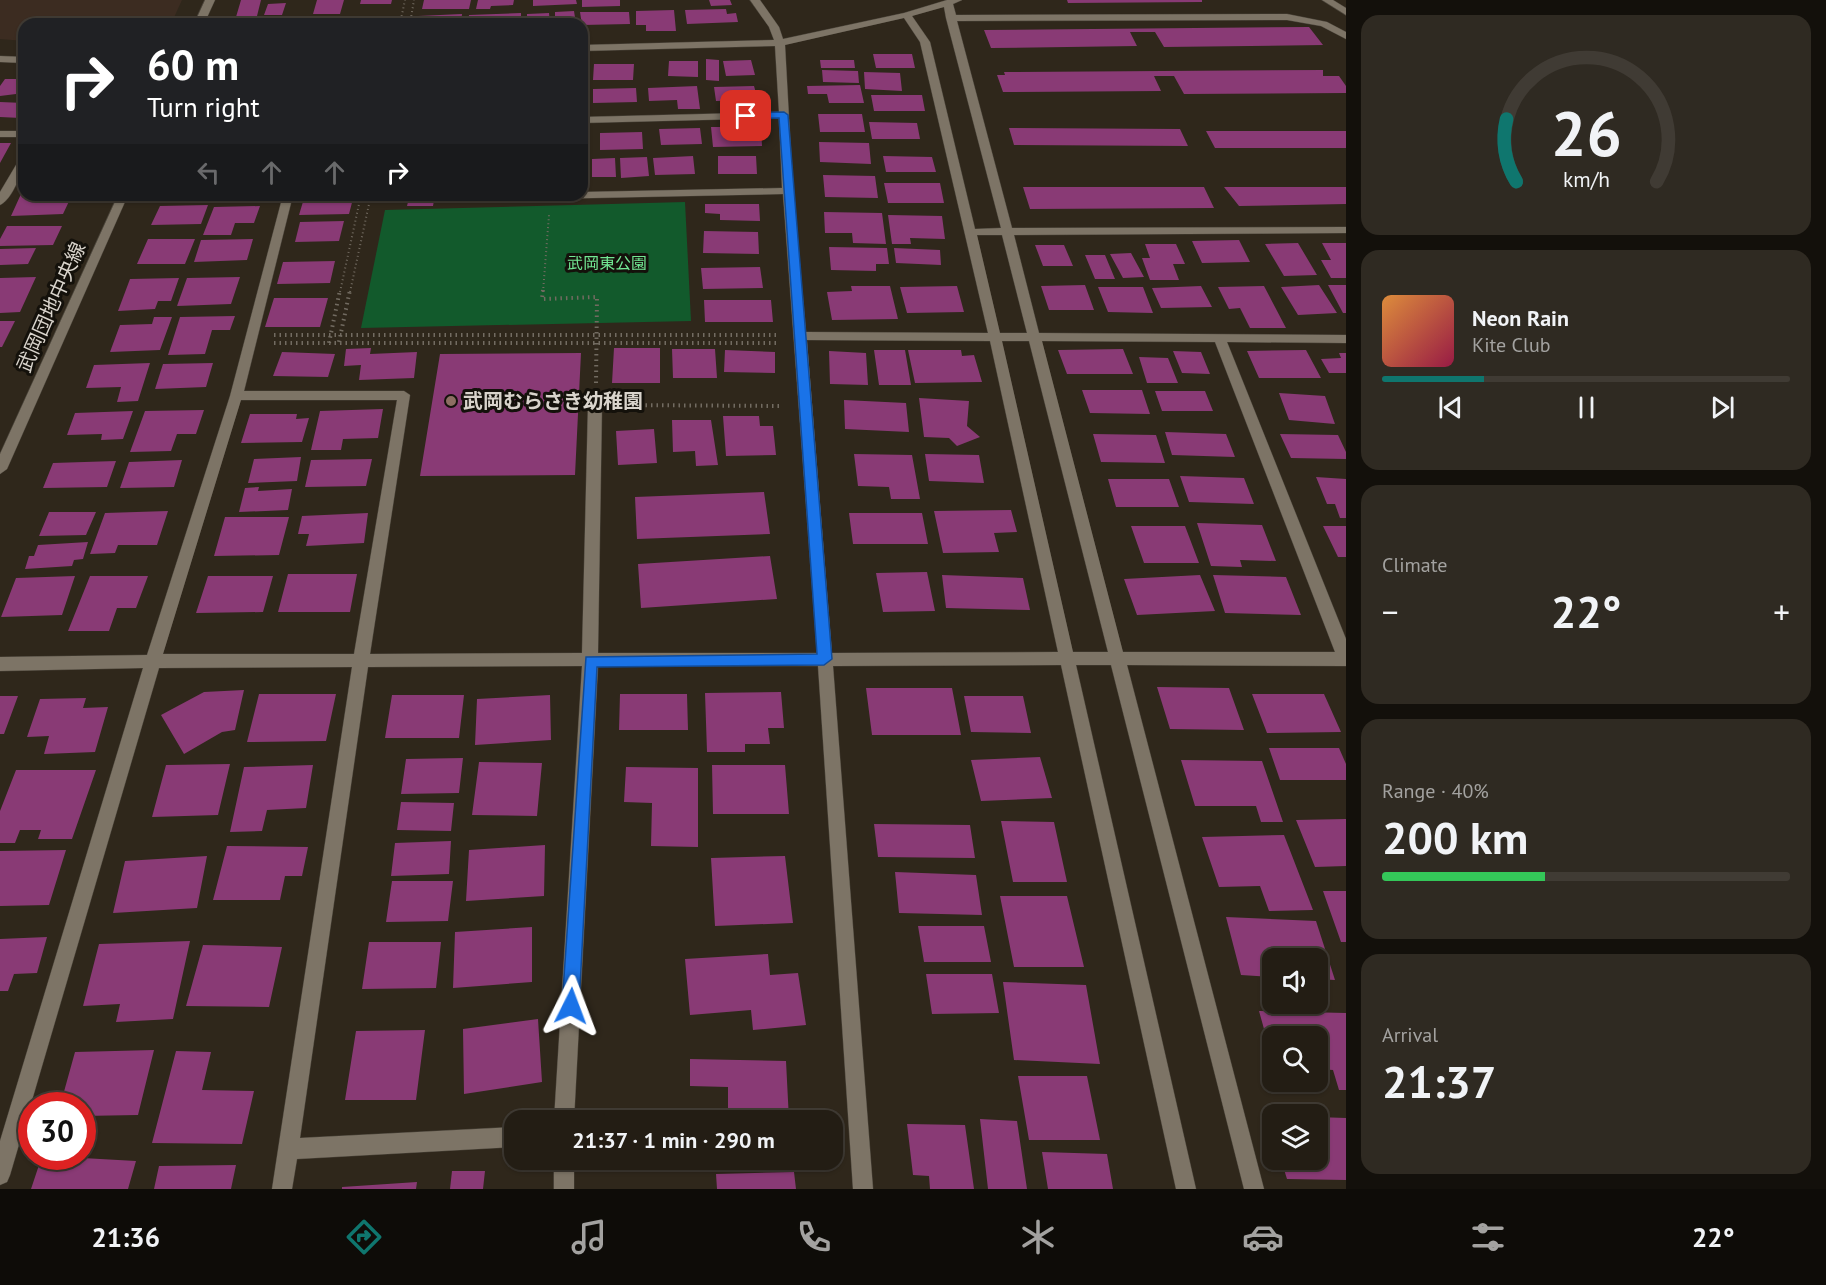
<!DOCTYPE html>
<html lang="en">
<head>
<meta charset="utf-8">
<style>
  body { margin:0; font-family:"PT Sans","Noto Sans JP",sans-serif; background:#2f2a22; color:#f1f3f6; height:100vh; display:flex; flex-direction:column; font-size:22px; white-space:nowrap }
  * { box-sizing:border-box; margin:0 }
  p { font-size:20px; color:#a3a2a0 }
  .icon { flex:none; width:33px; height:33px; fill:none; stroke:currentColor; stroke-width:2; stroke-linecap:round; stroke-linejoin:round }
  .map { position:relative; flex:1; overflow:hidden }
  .panel { display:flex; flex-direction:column; gap:15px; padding:15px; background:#13100b; width:480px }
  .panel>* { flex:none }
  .guide { position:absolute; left:18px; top:18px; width:570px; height:183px; border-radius:18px; box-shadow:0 2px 4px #0004,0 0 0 2px #403b34; background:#202124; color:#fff; overflow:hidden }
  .controls { position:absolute; left:1262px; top:948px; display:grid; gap:12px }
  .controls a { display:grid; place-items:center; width:66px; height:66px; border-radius:12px; background:#231d14; box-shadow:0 2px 4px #0004,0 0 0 2px #403b34; font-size:30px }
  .speed { position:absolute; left:18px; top:1092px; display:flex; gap:12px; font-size:30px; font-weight:700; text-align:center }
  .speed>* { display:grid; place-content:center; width:78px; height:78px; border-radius:50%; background:#231d14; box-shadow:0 2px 4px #0004,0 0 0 2px #403b34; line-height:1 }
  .speed .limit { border:9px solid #d22; background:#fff; color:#111 }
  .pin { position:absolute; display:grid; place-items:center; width:51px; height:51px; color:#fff; margin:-26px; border-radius:12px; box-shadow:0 3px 9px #0006 }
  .me { position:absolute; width:66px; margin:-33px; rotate:3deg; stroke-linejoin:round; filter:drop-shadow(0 0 4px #0008) }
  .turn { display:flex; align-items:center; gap:21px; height:126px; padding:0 30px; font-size:27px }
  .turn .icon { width:78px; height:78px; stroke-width:2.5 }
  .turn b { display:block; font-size:42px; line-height:51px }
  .lanes { display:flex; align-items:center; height:57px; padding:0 30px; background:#0003; justify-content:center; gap:30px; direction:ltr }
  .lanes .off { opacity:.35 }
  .big { font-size:45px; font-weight:800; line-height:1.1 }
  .panel .card { flex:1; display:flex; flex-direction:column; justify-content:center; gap:9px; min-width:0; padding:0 21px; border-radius:18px; background:#2f2a22 }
  .panel .dial { align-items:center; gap:0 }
  .dial svg { height:156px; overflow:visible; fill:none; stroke:#403b34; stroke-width:7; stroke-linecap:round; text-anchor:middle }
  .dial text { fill:#f1f3f6; stroke:none }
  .song { display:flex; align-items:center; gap:18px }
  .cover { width:72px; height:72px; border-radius:9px; background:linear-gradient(135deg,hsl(30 70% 55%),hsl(340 70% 35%)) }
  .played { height:6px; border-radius:3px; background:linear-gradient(90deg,#0f766e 25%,#403b34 25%) }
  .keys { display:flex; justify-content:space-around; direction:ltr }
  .heat { display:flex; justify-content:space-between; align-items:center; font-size:33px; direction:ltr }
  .charge { height:9px; border-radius:4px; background:linear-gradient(90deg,#34c759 40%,#403b34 0) }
  .trip { position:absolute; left:504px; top:1110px; width:339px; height:60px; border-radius:18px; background:#231d14; box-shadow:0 2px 4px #0004,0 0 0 2px #403b34; font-weight:800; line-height:60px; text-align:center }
  .menu { display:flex; height:96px; justify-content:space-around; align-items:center; background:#0e0c08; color:#a3a2a0 }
  .menu .icon { width:42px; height:42px }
  .menu .selected { color:#0f766e }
  .menu b { font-size:27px; color:#f1f3f6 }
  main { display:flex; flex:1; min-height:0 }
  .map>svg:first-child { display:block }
  .education { fill:#3c2c21 }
  .green { fill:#125a2c }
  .building { fill:#893a75 }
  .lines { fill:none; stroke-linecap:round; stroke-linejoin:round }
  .minor-casing { stroke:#494339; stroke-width:1 }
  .path-far1 { stroke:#726b61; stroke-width:2; stroke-dasharray:1 3; stroke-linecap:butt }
  .path { stroke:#726b61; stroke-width:4; stroke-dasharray:1.5 4; stroke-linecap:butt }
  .minor { fill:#7d7466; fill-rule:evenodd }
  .route { fill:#1a73e8; stroke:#114b97; stroke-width:1.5 }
  .education-dot { fill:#8d6e63; stroke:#14110b; stroke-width:2 }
  .labels { text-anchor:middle; stroke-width:6; stroke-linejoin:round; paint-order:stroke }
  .far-park-label { font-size:16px; fill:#72e793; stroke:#14110b }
  .street-label { font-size:20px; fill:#d9d4cc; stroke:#14110b }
  .poi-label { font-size:20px; font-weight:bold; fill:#d9d4cc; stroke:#14110b; text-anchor:start }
</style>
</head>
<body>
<main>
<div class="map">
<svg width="1346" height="1189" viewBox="0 0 1346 1189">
  <rect width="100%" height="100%" fill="#2f271b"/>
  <!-- education -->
  <path class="education" d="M0,0h182l-11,24h-147v17l-24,-2z"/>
  <!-- green -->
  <path class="green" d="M685,202l6,119 -330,7 24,-118z"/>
  <!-- building -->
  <path class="building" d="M241,0h20l-4,16 -21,1z
    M317,0h27l-4,14h-27z
    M361,0h31l-1,4h-31z
    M424,0h47l-2,9h-47z
    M478,0h36l-1,5 -22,1 -1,3h-14z
    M533,0h43l1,4 -44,2z
    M582,0h38v6l-38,1z
    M709,0h21l2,5 -21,1z
    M1067,0h135v2l-134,1z
    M286,3l-4,12h-18l4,-11z
    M726,9l1,5 9,-1 2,9 -51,2 -2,-14z
    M674,10l2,21h-30v-6h-10v-14z
    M574,11l2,13h-21v-12z
    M580,12h49l1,12 -48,1z
    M521,13v11h-53l1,-9z
    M549,13l1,11h-23v-10z
    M462,14l-1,10h-44l1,-8z
    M1309,27l14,18 -159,2 -9,-15h-25l7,14 -146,2 -7,-18z
    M873,54h39l3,14h-39z
    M706,59l13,1v21l-13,-1z
    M751,60l4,15 -29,1 -3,-15z
    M820,60h34l1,8h-34z
    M669,61h29v16l-30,-1z
    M594,64h40l-1,16h-40z
    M822,70l36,1 1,12 -36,-1z
    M1323,70v6h16l7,10v7l-162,1 -10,-18h-20l7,15 -158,1 -6,-17h8l-1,-3z
    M864,72l36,1 2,18 -37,-2z
    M5,79h19v14l-24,3v-10z
    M860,85l4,18h-35l-2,-9h-19l-1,-8z
    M697,86l3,23h-22l-1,-9 -28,1 -1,-13z
    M754,86l4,14 -42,1 -2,-14z
    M636,88l1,14 -44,1v-14z
    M871,95h51l3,16h-51z
    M0,102l24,1v12l-3,3 -21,-1z
    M818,114h44l3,18h-45z
    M869,122l48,1 3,16h-48z
    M711,127h50l1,19 -49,1z
    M700,128l2,16 -41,1 -2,-16z
    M1009,128l171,1 8,17 -174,-1z
    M582,130h5l-1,26h-4z
    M1206,131h140v17h-131z
    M642,132l1,17 -43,1v-17z
    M819,142l50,1 2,21 -51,-2z
    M0,143h11l-11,20z
    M693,156l2,18 -40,1 -2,-17z
    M718,156h38l1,18h-39z
    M883,156l49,1 4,15h-50z
    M647,157l2,19 -28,2 -1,-20z
    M615,158l1,19h-24v-18z
    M823,175l52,1 3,22 -53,-1z
    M884,183h56l4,20h-56z
    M1023,187h181l10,21 -184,1z
    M1224,187h122v17l-107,2z
    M21,194l3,1h48l-9,19 -52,2z
    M305,195h49l-5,19 -50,1z
    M382,195h53l-2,11h-26l1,-4h-27z
    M705,204h54l1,17 -40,-1v-6l-15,-1z
    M208,205l-7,19 -50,1 9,-19z
    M260,206l-6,17h-19l-4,12h-28l11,-28z
    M824,212l58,1 4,31 -33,-1 -1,-10h-27z
    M888,215l54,1 3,23 -35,-1 1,6h-19z
    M344,221l-5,20 -44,1 5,-20z
    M7,226h55l-9,19 -53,1v-7z
    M704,231l54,1 1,22 -56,-1z
    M148,239h47l-10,25h-48z
    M253,239l-6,21 -53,2 7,-22z
    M1239,240l11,22 -48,1 -10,-22z
    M1298,243l19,32 -33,1 -19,-32z
    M1322,243h24v35h-15l-10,-18h10z
    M1145,244h31l9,20h-12l6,16h-29l-8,-22h8z
    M1035,245h29l9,21h-30z
    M829,247l58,1 2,16h-13v7l-45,-1z
    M36,248l-8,16 -28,1v-16z
    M894,248l46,2 1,15 -45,-2z
    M1131,253l13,24 -21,1 -13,-24z
    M1085,255h20l10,24h-20z
    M335,261l-5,22 -53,1 6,-22z
    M760,267l3,21 -60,1 -2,-21z
    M36,277l-16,35 -20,1v-35z
    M240,277l-9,27 -54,2 10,-28z
    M179,278l-8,23h-13l-3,8 -37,2 12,-32z
    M1085,285l9,25h-45l-8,-24z
    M1319,285l18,28 -39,2 -17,-28z
    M1328,285h18v28h-3z
    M851,286h39l8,33 -66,1 -5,-28 25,-1z
    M957,286l7,26 -57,1 -7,-26z
    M1201,286l11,21 -51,1 -9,-20z
    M1264,286l22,42h-36l-10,-20 -11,1 -11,-22z
    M1098,287h45l10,26 -45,-1z
    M274,298h54l-8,29h-55z
    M704,300h67l2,22h-68z
    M235,316l-5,14h-18l-7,24 -37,1 12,-38z
    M154,317h18l-12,33 -50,2 10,-27 32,-1z
    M0,321h15l-13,26h-2z
    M371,348l-1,6 47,-2 -3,26 -55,2 2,-15 -17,1 2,-17z
    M614,348h46v35h-48z
    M672,349h43l2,29h-44z
    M1123,349l10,25h-66l-9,-24z
    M725,350l50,2v21l-51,-1z
    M874,350h31l6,35h-32z
    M908,350h53l1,6 12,-1 8,27 -67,1z
    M1306,350l15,28h-62l-12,-27z
    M829,351l37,2 2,32 -38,-1z
    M1173,351l28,1 9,22 -28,-1z
    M282,352l53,2 -7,23 -55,-1z
    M581,353l-6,122 -155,1 20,-122z
    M1339,353h7v20h-17l-8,-14 20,-1z
    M1139,357l29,1 10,25h-31z
    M150,363l-12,38 -21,1 4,-15 -35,1 8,-23z
    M213,363l-7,24 -51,2 8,-25z
    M1082,390h60l8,24 -60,-1z
    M1155,391h50l8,20h-51z
    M1279,393l46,3 10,28 -46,-4z
    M919,398l50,3 -2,25 13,11 -23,9 -8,-8 -25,-1z
    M844,400l62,3 3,29 -64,-3z
    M383,409l-5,29 -35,1 -2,11h-30l9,-39z
    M204,410l-8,24h-19l-6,17 -41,1 15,-41z
    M133,411l-10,28 -22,1 1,-6 -35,1 8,-22z
    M250,414h47l-1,5 13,-1 -7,24 -61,1z
    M723,416h36l1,10h13l3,29 -50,1z
    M672,420h39l7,45 -22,1 -1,-15 -22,1z
    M654,429l3,34 -39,2 -2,-34z
    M1165,432l61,2 9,23 -63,-2z
    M1093,434l63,1 9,28 -64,-1z
    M1280,434l58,1 8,17v7l-55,-1z
    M854,454l58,1 8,44h-29l-2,-12 -31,-1z
    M925,454l54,1 5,28 -55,-2z
    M301,457l-4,24 -49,2 6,-24z
    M372,459l-6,27 -61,1 6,-27z
    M182,460l-8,27 -54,1 9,-26z
    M116,461l-9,26 -64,1 10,-25z
    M1180,476l64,2 10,26 -65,-2z
    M1316,477l30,2v39h-6l-5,-14h-8z
    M1108,479h61l10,28h-63z
    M259,487l-1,4 34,-2 -4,21 -49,2 6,-24z
    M764,492l6,42 -133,5 -2,-42z
    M1011,510l6,22 -23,1 5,19 -56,1 -9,-42z
    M168,511l-11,34h-39l-3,8 -25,1 15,-41z
    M49,512h47l-10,23 -47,1z
    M368,513l-4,30 -58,3 3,-12h-11l4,-18z
    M849,513h73l6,31h-75z
    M225,517h64l-10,38 -65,1z
    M1197,523l65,2 14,36 -36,-1 2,7 -31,-1z
    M1131,526h54l14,37h-55z
    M1323,526h23v31h-8z
    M88,542l-5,17 -9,1 -2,6 -47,3 4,-13h5l4,-11z
    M770,556l7,43 -136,9 -3,-44z
    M927,572l8,39 -52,1 -7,-39z
    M288,574h69l-7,38h-72z
    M942,575l81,3 7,32 -84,-2z
    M1200,575l15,36 -78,4 -13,-36z
    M1213,575l73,2 15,38 -76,-2z
    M75,576l-13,39 -61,2 15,-39z
    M90,576h58l-12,32h-19l-8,23h-41z
    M208,576h65l-10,36 -67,1z
    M1157,687l72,1 15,42 -74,-1z
    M866,688h86l9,47h-89z
    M244,690l-9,40 -13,2 -38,22 -23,-39 43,-23z
    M781,692l3,36h-16l2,16h-25v8h-38l-2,-59z
    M259,694h77l-10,47 -79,1z
    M620,694h67l1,36h-69z
    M1252,694h72l17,38 -74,1z
    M392,695h72l-5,43h-74z
    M550,695l1,45 -76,5 2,-46z
    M0,696h18l-14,38h-4z
    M964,696h59l8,37 -60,-1z
    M86,698l-3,10 25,-1 -13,45 -51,2 5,-18 -22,1 13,-38z
    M1269,748h70l7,16v16h-66z
    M1040,757l12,41 -71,3 -10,-41z
    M463,758l-4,35 -58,1 5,-35z
    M1181,760l81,1 21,61h-22l-5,-16h-61z
    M479,762l63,1 -5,53 -65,-1z
    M230,764l-12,51 -66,2 14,-52z
    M313,765l-7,43 -39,2 -5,21 -32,1 14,-65z
    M712,765h73l4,49h-76z
    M626,767l72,1v79l-47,-1 1,-43 -28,-1z
    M16,770h80l-24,69h-34l3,-9h-21l-5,13h-15v-32z
    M401,802l53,1 -3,28 -54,-1z
    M1346,819v47l-31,1 -19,-47z
    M1001,821l53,1 13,60h-54z
    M874,824l96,1 5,33 -97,-1z
    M1284,835l29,75 -44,1 -9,-25 -41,1 -17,-50z
    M451,841l-2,33 -58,2 4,-33z
    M545,845l-1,51 -78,5 3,-51z
    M227,846l81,1 -6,29h-17l-5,24h-67z
    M66,850l-17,55 -49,1v-55z
    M207,856l-10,52 -84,5 12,-52z
    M785,856l8,67 -78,3 -4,-68z
    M895,872l81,3 6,40 -83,-2z
    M392,881h61l-5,40 -62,1z
    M1323,891h23v51h-5z
    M1000,896h67l17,71h-70z
    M1226,917l90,4 19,59 -18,-1v-21h-45v19l-31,-2z
    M918,926h66l7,36h-67z
    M532,927v55l-79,6 2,-56z
    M47,937l-10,36 -23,1 -6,17h-8v-52z
    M190,941l-17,78 -57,3 4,-18 -37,2 16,-62z
    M369,942h72l-5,46 -74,1z
    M203,945l79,2 -13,60 -83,-1z
    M768,954l2,21 28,-2 8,52 -53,5 -2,-20 -61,5 -5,-56z
    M926,974h66l7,39 -67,1z
    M1003,982l83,3 14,79 -86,-4z
    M1259,1011l87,2v77h-7l-6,-20 -16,-1v-33h-45l-1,18z
    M538,1019l4,63 -78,12 -1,-65z
    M425,1030l-9,70h-71l11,-69z
    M154,1050l-16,65 -56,1v-10h-22l15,-54z
    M176,1051l35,1 -9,38 52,1 -12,53 -90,-1z
    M690,1059l96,2 3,59h-61v-33l-38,-1z
    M1018,1076h69l13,64h-71z
    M1317,1117l29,1v62l-59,-1 -6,-19h36z
    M980,1119l37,2 10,68h-39z
    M907,1124l58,1 9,64h-44l-1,-13 -16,-1z
    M1042,1152l65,2 6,35h-65z
    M42,1156h5l89,5 -8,28h-97z
    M236,1165l-5,24h-77l5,-23z
    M452,1171h33l-2,18h-33z
    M794,1172l2,17h-79l-1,-15z
    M417,1182l-1,7h-74v-2z"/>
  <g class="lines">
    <!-- minor casing -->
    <g class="minor-casing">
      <path id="minor" d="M205,0h10l-11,24h-10z
        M750,0h10l19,27 4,12 121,-26 43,-13h15l-9,4 3,11 331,-1 40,8 19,10v7l-25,-13 -34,-6 -330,1 55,207 334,-1v6l-332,2 25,98 307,2v8l-119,-1 119,297v27l-219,-1 137,524h-20l-133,-524h-35l120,524h-20l-115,-524 -228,1 40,523h-20l-35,-523h-220l-24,454h-20l28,-454 -214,1 -68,471 214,-11v20l-217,12 -5,30h-20l80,-522 -193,1 -149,507 -3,7 -7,3v-44l143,-473 -143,3v-14l147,-2 83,-259 53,-201h10l-49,196h160l6,4 -40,259 212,-1 6,-248 7,-5 7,5 -4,248h219l-34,-459 -333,7 -6,-3 2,-3h136v-3l200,-4 -3,-70 -197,5v-6l197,-5 -4,-66 -193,5v-6l192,-5 -5,-13zM944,7l2,11 55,210 -26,1 -45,-187 -18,-26zM904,18l16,24 68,291 -182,-1 -13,-141 -8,-146zM977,235h25l25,98h-27zM807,340l183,1 68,311 -226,1zM1002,341h27l79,311h-35zM1042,341l173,1 120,310h-212zM241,400h156l-43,254h-191z
        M1322,0h11l13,8v7z
        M0,56l24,1v6l-24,-1z
        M0,131h24v6h-24z
        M24,157c0,13 -12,43 -24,48v-13l19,-32z
        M118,195h10l-121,274 -7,5v-20z
        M554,1160h20v29h-20z"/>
    </g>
    <!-- path-far1 -->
    <path class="path-far1" d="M400,24l5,-24
      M410,24l4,-24
      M340,292l21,-97
      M350,292l21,-97
      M543,292l6,-77"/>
    <!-- path -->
    <path class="path" d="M543,290l-1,9 55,-2 -1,87
      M274,335h503
      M339,342l11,-52
      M274,343h503
      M329,343l11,-53
      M618,405l164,1"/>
    <!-- minor -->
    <use href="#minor" class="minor"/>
  </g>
  <!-- route -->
  <path class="route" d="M784,112l4,3 44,544 -8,6 -227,2 -18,339 -2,6 -6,2 -6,-2 -3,-6 24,-349 231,-3 -38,-536 -33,1 -5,-3 5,-3z"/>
  <!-- markers -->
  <circle class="education-dot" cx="451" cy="401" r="6"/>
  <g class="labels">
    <!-- far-park labels -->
    <g class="far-park-label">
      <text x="607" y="269">武岡東公園</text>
    </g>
    <!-- street labels -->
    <g class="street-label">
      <text transform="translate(51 307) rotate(-66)" y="7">武岡団地中央線</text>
    </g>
    <!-- poi labels -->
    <g class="poi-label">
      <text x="463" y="408">武岡むらさき幼稚園</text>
    </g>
  </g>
</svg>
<div class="controls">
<a><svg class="icon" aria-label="sound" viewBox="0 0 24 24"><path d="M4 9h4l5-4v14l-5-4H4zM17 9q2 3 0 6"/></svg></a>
<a><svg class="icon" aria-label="search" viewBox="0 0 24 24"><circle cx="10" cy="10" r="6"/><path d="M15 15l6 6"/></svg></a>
<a><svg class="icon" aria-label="layers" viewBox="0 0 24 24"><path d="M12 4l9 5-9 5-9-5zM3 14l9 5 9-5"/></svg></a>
</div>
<div class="speed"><div class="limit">30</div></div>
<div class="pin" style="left:746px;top:116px;background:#d93025"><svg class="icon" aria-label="arrive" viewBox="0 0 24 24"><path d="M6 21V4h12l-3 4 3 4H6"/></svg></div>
<svg class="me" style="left:571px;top:1006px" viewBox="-20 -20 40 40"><path d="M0-17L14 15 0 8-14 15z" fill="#1a73e8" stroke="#fff" stroke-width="4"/></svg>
<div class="trip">21:37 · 1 min · 290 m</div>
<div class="guide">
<div class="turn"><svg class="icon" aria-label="right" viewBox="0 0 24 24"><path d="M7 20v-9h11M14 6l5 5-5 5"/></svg><div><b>60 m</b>Turn right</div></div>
<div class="lanes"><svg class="icon off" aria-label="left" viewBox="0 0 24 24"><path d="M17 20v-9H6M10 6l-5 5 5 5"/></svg><svg class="icon off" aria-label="ahead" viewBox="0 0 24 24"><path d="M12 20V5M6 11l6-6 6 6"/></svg><svg class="icon off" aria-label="ahead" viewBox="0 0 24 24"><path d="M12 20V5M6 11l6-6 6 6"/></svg><svg class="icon" aria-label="right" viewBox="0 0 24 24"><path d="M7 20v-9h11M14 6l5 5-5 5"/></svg></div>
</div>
</div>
<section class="panel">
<div class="card dial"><svg viewBox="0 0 100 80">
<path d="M14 69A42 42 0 1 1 86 69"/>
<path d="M14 69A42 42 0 0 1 9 37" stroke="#0f766e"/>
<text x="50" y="56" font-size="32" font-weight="700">26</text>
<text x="50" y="72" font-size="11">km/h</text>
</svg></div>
<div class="card">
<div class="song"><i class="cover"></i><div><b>Neon Rain</b><p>Kite Club</p></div></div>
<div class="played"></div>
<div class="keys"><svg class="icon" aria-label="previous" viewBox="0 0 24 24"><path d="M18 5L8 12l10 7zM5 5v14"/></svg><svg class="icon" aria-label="pause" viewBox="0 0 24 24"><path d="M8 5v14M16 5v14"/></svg><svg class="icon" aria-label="next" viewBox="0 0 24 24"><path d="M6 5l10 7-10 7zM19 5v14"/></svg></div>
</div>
<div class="card"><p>Climate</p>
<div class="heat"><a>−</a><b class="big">22°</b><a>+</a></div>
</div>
<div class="card"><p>Range · 40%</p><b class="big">200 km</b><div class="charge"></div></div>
<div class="card"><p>Arrival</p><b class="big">21:37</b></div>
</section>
</main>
<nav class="menu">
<b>21:36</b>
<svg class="icon selected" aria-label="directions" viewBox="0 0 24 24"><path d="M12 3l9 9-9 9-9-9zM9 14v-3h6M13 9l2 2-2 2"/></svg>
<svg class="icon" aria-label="music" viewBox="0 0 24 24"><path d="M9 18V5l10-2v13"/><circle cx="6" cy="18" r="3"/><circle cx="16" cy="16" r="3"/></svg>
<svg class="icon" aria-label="phone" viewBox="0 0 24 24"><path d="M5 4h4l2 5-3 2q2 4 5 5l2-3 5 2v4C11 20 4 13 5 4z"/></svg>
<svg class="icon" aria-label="climate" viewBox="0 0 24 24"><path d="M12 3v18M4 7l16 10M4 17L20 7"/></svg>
<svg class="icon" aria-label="car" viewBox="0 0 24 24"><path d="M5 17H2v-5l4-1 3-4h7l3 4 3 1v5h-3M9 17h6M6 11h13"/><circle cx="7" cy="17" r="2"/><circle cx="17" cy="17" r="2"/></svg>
<svg class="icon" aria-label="filters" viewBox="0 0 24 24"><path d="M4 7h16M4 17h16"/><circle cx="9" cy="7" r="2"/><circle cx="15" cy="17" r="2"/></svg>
<b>22°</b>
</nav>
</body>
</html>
